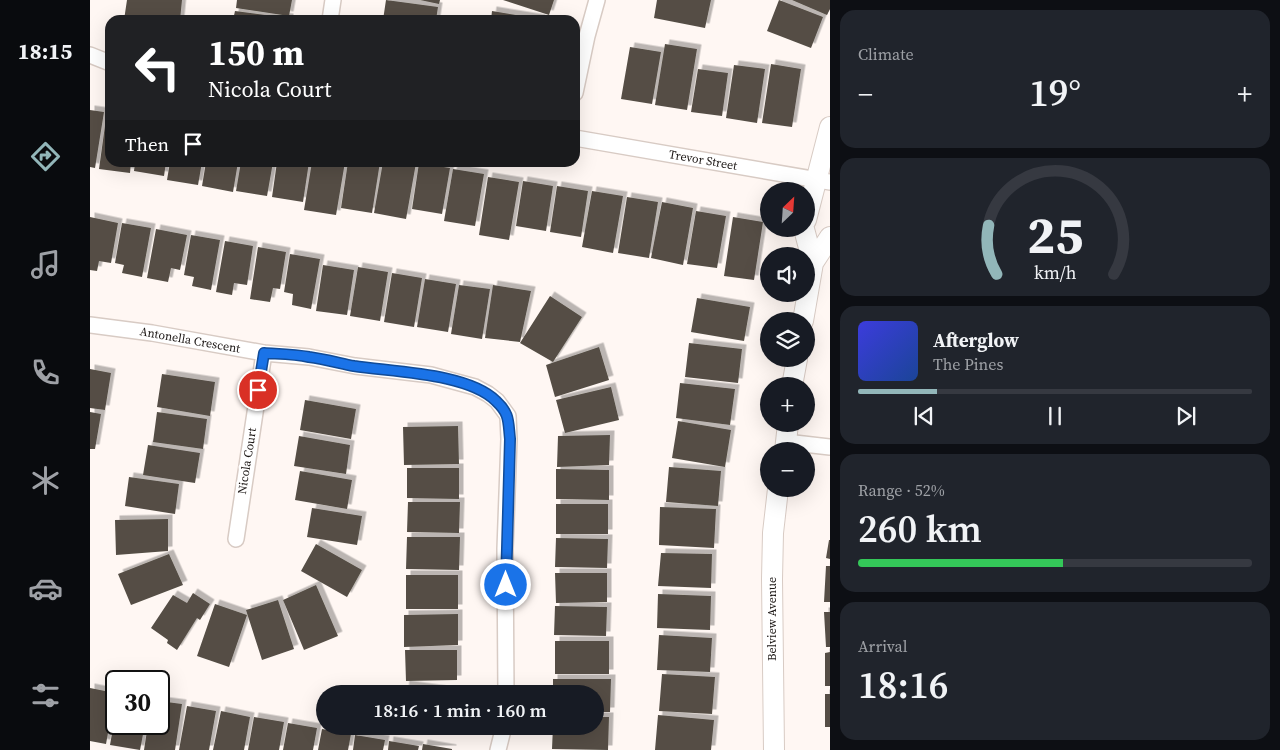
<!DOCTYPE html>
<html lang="en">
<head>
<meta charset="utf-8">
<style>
  body { margin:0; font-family:"Source Serif 4",serif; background:#20242c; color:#f1f3f6; height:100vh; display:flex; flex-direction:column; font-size:19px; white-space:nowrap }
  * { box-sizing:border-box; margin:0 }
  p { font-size:16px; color:#9ea1a6 }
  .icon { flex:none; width:28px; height:28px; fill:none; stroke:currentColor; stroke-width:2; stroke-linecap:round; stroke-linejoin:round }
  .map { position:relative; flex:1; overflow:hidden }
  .sheet { display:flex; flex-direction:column; gap:10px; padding:10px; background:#0d0f14; width:450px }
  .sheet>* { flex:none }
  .guide { position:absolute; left:15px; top:15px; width:475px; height:152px; border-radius:15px; box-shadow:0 5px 20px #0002; background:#202124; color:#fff; overflow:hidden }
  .needle { width:32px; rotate:25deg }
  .fabs { position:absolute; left:670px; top:182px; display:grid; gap:10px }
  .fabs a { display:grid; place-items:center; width:55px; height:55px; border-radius:50%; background:#171b24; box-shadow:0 5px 20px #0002; font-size:25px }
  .speed { position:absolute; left:15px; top:670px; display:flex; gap:10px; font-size:25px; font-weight:700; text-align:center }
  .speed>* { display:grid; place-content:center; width:65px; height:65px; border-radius:50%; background:#171b24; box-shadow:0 5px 20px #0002; line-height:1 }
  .speed .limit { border:2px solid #111; border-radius:8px; background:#fff; color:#111 }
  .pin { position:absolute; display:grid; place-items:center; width:42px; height:42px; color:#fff; margin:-21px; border:2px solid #fff; border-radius:50%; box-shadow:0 1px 5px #0007 }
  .me { position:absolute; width:55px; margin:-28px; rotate:0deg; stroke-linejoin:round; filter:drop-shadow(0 0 4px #0008) }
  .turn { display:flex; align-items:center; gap:18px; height:105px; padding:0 20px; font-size:22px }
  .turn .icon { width:65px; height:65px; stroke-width:2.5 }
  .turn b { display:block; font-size:35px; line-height:42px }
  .then { display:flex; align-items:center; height:48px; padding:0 20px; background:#0003; gap:10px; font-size:19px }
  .big { font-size:38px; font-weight:600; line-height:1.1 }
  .sheet .widget { flex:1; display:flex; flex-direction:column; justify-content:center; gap:8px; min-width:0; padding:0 18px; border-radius:15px; background:#20242c }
  .sheet .dial { align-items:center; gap:0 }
  .dial svg { height:130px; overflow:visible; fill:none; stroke:#363941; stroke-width:7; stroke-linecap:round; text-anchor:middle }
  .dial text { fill:#f1f3f6; stroke:none }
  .song { display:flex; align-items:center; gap:15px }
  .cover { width:60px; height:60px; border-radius:8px; background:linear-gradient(135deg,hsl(240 70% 55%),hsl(220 70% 35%)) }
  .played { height:5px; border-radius:2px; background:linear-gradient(90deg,#92b6b9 20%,#363941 20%) }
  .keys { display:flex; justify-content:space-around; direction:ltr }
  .heat { display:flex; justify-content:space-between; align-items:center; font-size:28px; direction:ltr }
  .charge { height:8px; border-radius:4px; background:linear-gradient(90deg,#34c759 52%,#363941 0) }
  .trip { position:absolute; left:226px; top:685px; width:288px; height:50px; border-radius:25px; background:#171b24; box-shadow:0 5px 20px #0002; font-weight:600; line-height:50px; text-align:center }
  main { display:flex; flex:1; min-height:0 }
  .tabs { display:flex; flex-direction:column; width:90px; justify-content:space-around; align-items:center; background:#090b0e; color:#9ea1a6 }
  .tabs .icon { width:35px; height:35px }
  .tabs .on { color:#92b6b9 }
  .tabs b { font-size:22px; color:#f1f3f6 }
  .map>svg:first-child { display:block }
  .building { fill:#544e45; filter:url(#shadow) }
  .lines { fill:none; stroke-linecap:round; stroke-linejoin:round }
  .minor-casing { stroke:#d8cbc4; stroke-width:18 }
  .tertiary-casing { stroke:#d8cbc4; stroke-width:22 }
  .minor { stroke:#fff; stroke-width:15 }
  .tertiary { stroke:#fff; stroke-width:20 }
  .route-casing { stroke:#114b97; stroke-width:12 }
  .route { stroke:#1a73e8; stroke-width:9 }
  .labels { text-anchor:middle; stroke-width:5; stroke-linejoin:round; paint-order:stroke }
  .street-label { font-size:12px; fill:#1b1614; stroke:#fff }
</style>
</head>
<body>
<main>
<nav class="tabs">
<b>18:15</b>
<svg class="icon on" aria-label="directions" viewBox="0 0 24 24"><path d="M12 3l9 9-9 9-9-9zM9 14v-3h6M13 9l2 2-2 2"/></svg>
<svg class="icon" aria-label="music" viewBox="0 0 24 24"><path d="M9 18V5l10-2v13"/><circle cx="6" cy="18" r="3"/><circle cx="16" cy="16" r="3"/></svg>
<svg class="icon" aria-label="phone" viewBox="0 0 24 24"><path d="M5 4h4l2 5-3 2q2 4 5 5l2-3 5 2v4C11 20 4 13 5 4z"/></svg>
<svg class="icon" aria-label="climate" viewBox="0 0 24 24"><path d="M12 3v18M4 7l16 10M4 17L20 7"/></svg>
<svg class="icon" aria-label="car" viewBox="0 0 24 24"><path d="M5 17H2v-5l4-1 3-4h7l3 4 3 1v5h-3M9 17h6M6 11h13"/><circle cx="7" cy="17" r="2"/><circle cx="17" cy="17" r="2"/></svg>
<svg class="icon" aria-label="filters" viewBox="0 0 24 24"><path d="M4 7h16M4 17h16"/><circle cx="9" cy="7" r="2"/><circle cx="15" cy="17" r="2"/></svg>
</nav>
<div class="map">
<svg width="740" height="750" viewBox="0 0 740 750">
  <defs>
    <filter id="shadow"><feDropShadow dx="4.5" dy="-4.5" stdDeviation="0" flood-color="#0004"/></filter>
  </defs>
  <rect width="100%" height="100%" fill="#fff7f3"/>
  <!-- building -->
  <path class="building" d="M37,0h55l-2,20h-56z
    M147,0h55l-3,16 -53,-8z
    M296,0l52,7 -2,13h-53z
    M330,0h20l-1,4z
    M413,0h51l-5,15z
    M567,0h54l-6,28 -51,-10z
    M689,0l44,17 -12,31 -44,-17z
    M702,0h38v9l-3,6z
    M145,11l54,7v2h-56z
    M402,11l49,8v1h-50z
    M575,44l32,5 -10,61 -32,-5z
    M540,47l31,5 -9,52 -31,-5z
    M681,64l30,5 -9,58 -30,-4z
    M644,65l31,4 -8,54 -31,-5z
    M608,69l30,4 -6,43 -31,-4z
    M0,110l14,2 -9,56 -5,-1z
    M17,111l3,1v50h21l-1,11 -31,-4z
    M45,162h31l-2,14 -30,-5z
    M80,162h32l-4,23 -31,-5z
    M116,162h32l-5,30 -31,-6z
    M151,162h32l-6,34 -31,-5z
    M187,162h32l-6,40 -31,-5z
    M222,162h33l-9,53 -32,-5z
    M258,162h32l-8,51 -31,-5z
    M293,162l33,1 -10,56 -32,-6z
    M329,163l31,5 -8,46 -30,-5z
    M363,169l31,5 -9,52 -31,-5z
    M398,177l31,5 -10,58 -30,-5z
    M433,181l30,5 -7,45 -30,-5z
    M467,186l31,5 -7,46 -31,-5z
    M502,191l31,5 -10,57 -31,-6z
    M537,197l31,5 -9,56 -31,-5z
    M572,202l31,6 -10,57 -32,-7z
    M606,211l30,5 -9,52 -30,-4z
    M0,217l28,6 -7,40 -12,-2 -2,10 -7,-1z
    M643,217l30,5 -9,58 -30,-4z
    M32,223l29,5 -9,49 -20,-4 2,-8 -9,-2z
    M66,229l31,6 -7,35 -9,-2 -3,14 -21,-4z
    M101,235l29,5 -9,50 -19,-4 2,-9 -10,-2z
    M135,241l28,5 -6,39 -13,-2 -2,12 -16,-3z
    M168,247l28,5 -6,37 -7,-1 -3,14 -20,-3z
    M200,254l30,5 -9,50 -19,-4 1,-11 -9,-2z
    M233,265l31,5 -7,45 -31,-4z
    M268,267l30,5 -8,49 -30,-5z
    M302,273l30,5 -8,49 -30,-5z
    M335,279l31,5 -8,48 -31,-5z
    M369,285l31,4 -8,50 -31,-5z
    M403,285l38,6 -11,51 -35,-4z
    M460,296l32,21 -29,45 -33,-19z
    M607,298l53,9 -6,34 -53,-9z
    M599,343l53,6 -4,34 -53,-6z
    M509,347l10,33 -54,17 -9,-32z
    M0,369l21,4 -6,37 -15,-2z
    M72,374l53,8 -5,34 -53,-9z
    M590,383l55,6 -5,36 -54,-7z
    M521,387l8,33 -54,13 -9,-33z
    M215,400l51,9 -5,30 -51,-9z
    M0,412l11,2 -6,35h-5z
    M67,412l50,7 -4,30 -50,-7z
    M588,421l53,9 -6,37 -53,-9z
    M368,426l1,38 -55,1 -1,-38z
    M520,435l-1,30 -52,2 1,-31z
    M209,436l51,9 -4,29 -52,-8z
    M58,445l52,8 -5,30 -52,-8z
    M579,467l52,4 -3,35 -52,-4z
    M317,468h52v31l-52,-1z
    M466,469l53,1v30l-53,-1z
    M210,471l52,9 -5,29 -52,-9z
    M39,477l50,7 -4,30 -50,-8z
    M318,502h52l-1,31 -52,-1z
    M466,504h52v30h-52z
    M570,507l56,2 -2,39 -55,-3z
    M222,508l50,8 -5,29 -50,-8z
    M78,519v32l-52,4 -1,-35z
    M317,537h53l-1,33 -53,-1z
    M466,538l52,1 -1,29 -52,-1z
    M739,540h1v19l-4,-1z
    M226,544l46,26 -15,27 -46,-26z
    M571,553l51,1 -1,34 -53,-2z
    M79,554l14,31 -52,20 -13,-31z
    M736,566h4v36h-6z
    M465,573h52v29l-51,1z
    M316,575h52v34h-52z
    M226,585l22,51 -34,14 -21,-50z
    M103,593l17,11 -10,16 -3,-2 -20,32 -10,-7 1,-3 -17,-12 22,-33 14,8z
    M568,594l53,2 -1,34 -53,-2z
    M188,600l16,49 -32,11 -16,-50z
    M125,604l32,11 -18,52 -32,-11z
    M465,606l52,1 -1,29 -52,-1z
    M734,612h6v35h-4z
    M368,614v31l-54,2v-32z
    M569,635l53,3 -2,34 -53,-2z
    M465,641h54v33h-54z
    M315,650h52v30l-51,1z
    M740,652v34h-5v-33z
    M572,674l53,3 -3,37 -53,-3z
    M463,679h58l-1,33h-15v-18h-42z
    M315,685l52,7v2h-53z
    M0,688l25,5 -9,51 -16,-3z
    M735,694h5v33h-5z
    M69,701l23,3 -7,46h-31l4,-26h11z
    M97,706l29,5 -7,39h-30z
    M131,711l29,6 -6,33h-31z
    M568,715l56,5 -3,30h-56z
    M25,716l1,8h29l-5,26 -30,-5z
    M164,717l30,5 -5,28h-31z
    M505,717h14l-1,33 -56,-1 1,-23h42z
    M198,723l29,5 -4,22h-30z
    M232,729l29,5 -3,16h-30z
    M265,735l30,5 -2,10h-30z
    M299,741l30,5 -1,4h-30z
    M333,744l29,5v1h-30z"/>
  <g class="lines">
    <!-- minor casing -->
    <g class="minor-casing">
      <path id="minor" d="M240,20l3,-20
        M0,55l20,8
        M485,93l12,-57 10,-36
        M485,138l255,44
        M0,325l62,8 112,20 45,4 46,9 76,9 44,12 13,7 9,7 11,15 1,23 -4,110 1,145
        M696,442l44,5
        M146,539l28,-186
        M408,750l6,-24"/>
    </g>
    <!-- tertiary casing -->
    <g class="tertiary-casing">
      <path id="tertiary" d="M716,220l24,-93
        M714,229l9,34
        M713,321l10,-58 17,-26
        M702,386l5,-27
        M695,451l3,-27
        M684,750l-2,-171 1,-46 5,-44"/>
    </g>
    <!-- minor -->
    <use href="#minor" class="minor"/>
    <!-- tertiary -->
    <use href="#tertiary" class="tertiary"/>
  </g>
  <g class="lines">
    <!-- route casing -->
    <g class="route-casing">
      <path id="route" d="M168,390l6,-37c15,1 30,1 45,4 15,2 30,6 45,9 38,6 114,7 142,35 14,13 12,20 14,38l-4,146"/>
    </g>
    <!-- route -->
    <use href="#route" class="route"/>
  </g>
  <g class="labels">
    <!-- street labels -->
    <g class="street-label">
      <text transform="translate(613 160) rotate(10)" y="4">Trevor Street</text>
      <text transform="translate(100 340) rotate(10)" y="4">Antonella Crescent</text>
      <text transform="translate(157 461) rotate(-81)" y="4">Nicola Court</text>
      <text transform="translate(682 619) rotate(-90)" y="4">Belview Avenue</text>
    </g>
  </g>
</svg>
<div class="fabs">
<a><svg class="needle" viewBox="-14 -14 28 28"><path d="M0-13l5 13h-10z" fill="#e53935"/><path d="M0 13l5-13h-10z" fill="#9ea1a6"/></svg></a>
<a><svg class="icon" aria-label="sound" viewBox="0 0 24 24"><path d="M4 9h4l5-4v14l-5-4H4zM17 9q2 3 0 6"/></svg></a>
<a><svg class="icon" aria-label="layers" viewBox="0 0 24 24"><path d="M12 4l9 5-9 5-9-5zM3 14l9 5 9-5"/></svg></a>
<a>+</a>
<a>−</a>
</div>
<div class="speed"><div class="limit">30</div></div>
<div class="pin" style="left:168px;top:390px;background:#d93025"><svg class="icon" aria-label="arrive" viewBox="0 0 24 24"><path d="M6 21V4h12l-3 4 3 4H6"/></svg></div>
<svg class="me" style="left:416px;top:585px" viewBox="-20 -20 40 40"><circle r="17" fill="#1a73e8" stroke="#fff" stroke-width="3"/><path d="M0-11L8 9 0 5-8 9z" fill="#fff"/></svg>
<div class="trip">18:16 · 1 min · 160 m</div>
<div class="guide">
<div class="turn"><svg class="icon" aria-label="left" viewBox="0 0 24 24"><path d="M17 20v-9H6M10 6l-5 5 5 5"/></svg><div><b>150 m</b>Nicola Court</div></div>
<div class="then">Then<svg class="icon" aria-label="arrive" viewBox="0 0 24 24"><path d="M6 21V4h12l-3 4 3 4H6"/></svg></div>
</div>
</div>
<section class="sheet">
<div class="widget"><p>Climate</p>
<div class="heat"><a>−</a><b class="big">19°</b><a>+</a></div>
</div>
<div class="widget dial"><svg viewBox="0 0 100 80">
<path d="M14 69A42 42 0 1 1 86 69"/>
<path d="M14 69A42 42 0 0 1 9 39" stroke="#92b6b9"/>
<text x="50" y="56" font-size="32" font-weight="700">25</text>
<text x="50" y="72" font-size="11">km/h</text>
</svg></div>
<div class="widget">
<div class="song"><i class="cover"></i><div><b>Afterglow</b><p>The Pines</p></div></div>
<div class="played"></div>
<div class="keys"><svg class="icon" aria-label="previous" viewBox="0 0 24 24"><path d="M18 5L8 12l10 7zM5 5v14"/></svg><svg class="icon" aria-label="pause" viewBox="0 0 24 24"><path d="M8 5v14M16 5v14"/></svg><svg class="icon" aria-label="next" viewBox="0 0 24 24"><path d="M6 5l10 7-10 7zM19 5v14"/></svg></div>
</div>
<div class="widget"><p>Range · 52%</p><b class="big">260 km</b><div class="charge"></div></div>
<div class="widget"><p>Arrival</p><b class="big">18:16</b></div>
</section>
</main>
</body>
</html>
